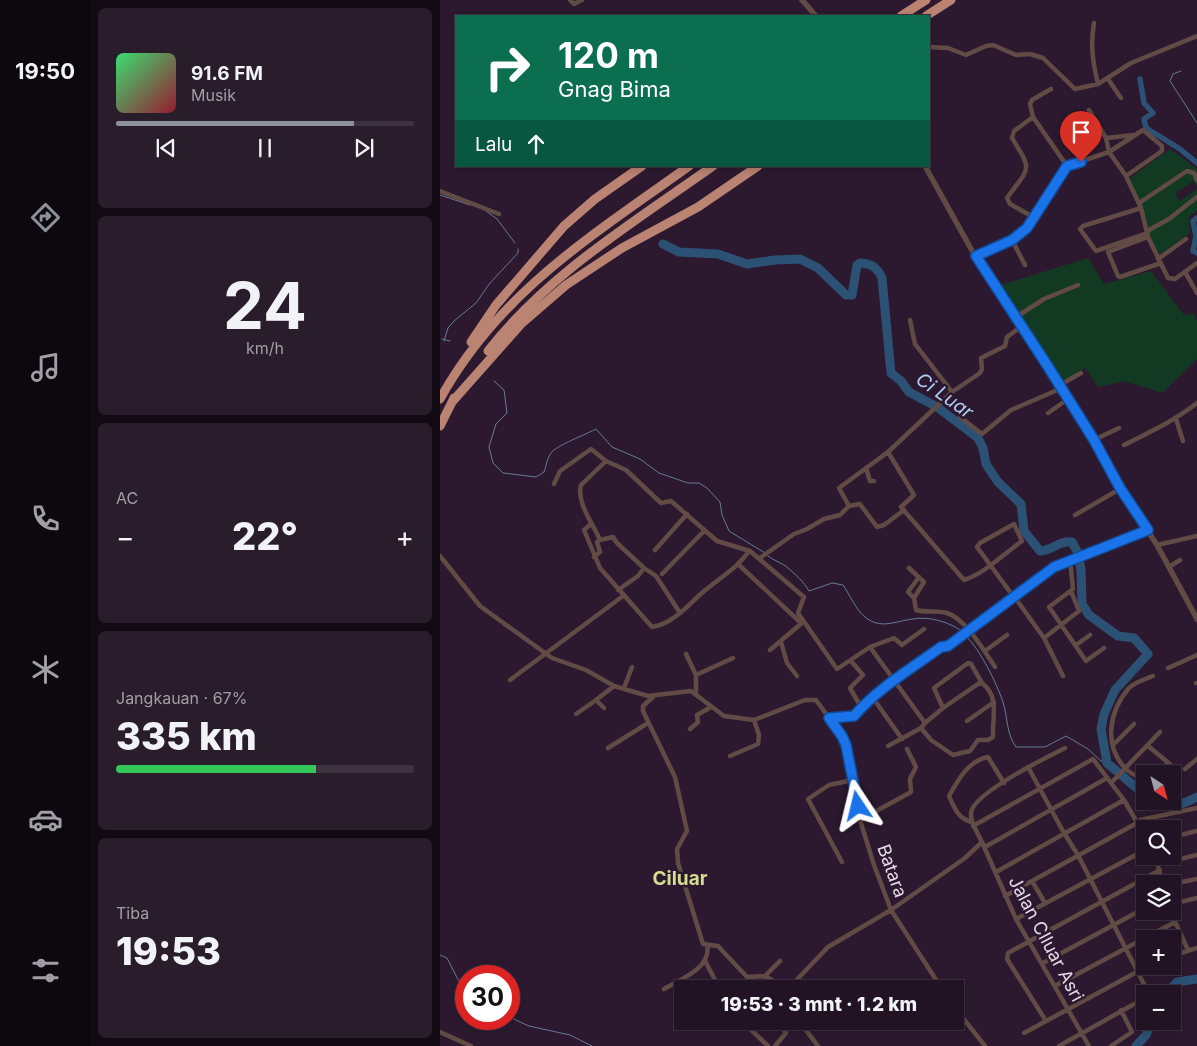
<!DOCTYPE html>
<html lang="id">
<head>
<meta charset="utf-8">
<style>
  body { margin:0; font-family:Inter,sans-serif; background:#291c2b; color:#f1f3f6; height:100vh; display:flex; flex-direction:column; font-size:19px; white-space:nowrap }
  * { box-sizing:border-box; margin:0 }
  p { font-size:16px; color:#a29ea6 }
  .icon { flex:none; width:28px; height:28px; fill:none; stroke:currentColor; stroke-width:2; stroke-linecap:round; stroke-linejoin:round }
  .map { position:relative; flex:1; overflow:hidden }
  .side { display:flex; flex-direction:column; gap:8px; padding:8px; background:#120a13; width:350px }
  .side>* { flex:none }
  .banner { position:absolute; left:15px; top:15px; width:475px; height:152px; border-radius:0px; box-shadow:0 2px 8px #0003,0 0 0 1px #3e3241; background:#0b6e4f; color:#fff; overflow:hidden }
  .needle { width:32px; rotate:144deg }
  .fabs { position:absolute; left:696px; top:765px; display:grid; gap:10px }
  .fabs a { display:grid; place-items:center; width:45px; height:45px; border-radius:0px; background:#211323; box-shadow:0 2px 8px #0003,0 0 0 1px #3e3241; font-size:25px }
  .speed { position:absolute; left:15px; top:965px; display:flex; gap:10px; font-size:25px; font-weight:700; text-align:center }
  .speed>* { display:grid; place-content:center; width:65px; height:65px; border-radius:50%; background:#211323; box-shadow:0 2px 8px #0003,0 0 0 1px #3e3241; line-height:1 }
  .speed .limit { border:8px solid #d22; background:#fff; color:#111 }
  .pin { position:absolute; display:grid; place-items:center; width:42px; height:42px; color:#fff; margin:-51px -21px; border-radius:50% 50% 50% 0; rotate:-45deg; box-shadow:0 0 5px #0007 }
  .pin .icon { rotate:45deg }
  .me { position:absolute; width:55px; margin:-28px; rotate:350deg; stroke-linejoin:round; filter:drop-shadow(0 0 4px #0008) }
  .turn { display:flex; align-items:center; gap:18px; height:105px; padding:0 20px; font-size:22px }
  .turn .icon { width:65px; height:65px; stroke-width:2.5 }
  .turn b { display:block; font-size:35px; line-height:42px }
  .then { display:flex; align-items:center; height:48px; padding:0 20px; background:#0003; gap:10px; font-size:19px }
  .big { font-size:38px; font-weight:800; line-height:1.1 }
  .side .tile { flex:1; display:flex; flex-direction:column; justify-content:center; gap:8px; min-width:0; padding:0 18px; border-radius:8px; background:#291c2b }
  .side .dial { align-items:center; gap:0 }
  .dial b { font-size:65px; line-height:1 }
  .song { display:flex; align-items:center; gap:15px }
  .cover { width:60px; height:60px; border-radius:8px; background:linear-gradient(135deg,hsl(140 70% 55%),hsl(350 70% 35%)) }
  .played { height:5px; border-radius:2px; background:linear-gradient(90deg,#8c9099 80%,#3e3241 80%) }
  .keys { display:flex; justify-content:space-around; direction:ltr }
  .heat { display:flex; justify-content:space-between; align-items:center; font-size:28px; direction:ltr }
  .charge { height:8px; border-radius:4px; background:linear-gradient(90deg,#34c759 67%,#3e3241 0) }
  .trip { position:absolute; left:234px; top:980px; width:290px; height:50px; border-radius:0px; background:#211323; box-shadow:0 2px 8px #0003,0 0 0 1px #3e3241; font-weight:800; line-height:50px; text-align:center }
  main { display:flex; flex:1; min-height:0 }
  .menu { display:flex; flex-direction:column; width:90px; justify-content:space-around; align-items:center; background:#0d080e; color:#a29ea6 }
  .menu .icon { width:35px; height:35px }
  .menu .selected { color:#8c9099 }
  .menu b { font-size:22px; color:#f1f3f6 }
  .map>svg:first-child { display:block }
  .green { fill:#123a23 }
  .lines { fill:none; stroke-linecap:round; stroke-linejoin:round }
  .stream { stroke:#637a98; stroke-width:1 }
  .canal { stroke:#2b5175; stroke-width:5.5 }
  .river { stroke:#2b5175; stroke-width:9 }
  .minor { stroke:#624b44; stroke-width:4.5 }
  .tertiary { stroke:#624b44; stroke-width:5.5 }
  .motorway { stroke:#bb8371; stroke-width:9 }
  .route-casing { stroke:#114b97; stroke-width:12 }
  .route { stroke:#1a73e8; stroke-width:9 }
  .labels { text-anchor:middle; stroke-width:5; stroke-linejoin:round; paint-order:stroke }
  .street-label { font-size:18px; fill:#e6d9e8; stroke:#2c192f }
  .water-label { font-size:19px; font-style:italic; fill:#accff3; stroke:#2c192f }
  .neighbourhood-label { font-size:19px; font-weight:bold; fill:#d3dc8f; stroke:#2c192f }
</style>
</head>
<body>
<main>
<nav class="menu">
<b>19:50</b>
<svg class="icon selected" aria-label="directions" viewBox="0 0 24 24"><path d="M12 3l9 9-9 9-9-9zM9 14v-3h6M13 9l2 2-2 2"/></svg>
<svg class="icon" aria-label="music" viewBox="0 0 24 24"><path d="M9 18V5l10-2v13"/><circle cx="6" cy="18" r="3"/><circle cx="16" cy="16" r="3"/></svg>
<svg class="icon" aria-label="phone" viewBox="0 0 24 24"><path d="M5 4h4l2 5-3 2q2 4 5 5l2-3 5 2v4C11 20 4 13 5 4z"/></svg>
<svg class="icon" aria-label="climate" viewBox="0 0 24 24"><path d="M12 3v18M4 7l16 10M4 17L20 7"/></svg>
<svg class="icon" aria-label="car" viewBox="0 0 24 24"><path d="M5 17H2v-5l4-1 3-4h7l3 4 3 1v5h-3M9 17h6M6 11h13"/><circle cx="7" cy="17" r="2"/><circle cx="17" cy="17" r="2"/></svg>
<svg class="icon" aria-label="filters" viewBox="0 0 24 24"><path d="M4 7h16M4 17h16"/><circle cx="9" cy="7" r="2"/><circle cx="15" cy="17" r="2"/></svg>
</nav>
<section class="side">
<div class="tile">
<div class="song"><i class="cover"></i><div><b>91.6 FM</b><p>Musik</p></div></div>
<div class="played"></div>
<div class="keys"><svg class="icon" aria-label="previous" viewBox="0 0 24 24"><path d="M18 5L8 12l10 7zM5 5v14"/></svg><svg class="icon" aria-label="pause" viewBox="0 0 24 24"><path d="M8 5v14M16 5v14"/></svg><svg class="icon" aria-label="next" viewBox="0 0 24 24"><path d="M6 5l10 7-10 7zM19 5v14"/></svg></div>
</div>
<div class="tile dial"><b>24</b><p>km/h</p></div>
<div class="tile"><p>AC</p>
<div class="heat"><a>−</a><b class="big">22°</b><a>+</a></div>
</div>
<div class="tile"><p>Jangkauan · 67%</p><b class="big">335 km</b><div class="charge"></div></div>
<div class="tile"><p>Tiba</p><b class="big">19:53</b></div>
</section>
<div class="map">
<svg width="757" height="1046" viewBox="0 0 757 1046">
  <rect width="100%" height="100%" fill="#2c192f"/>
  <!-- green -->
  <path class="green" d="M730,149l27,20v18l-4,-6 -18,13 5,7 17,-12v21l-8,7 1,16 -31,22 -3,-2 -26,-75z
    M648,258l16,26 47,-13 33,44 9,-2 4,8v38l-35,34 -38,-12 -26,6 -13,-19 -27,16 -57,-99z"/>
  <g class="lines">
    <!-- stream -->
    <path class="stream" d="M741,71l-8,3 -3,7 27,42
      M0,195l30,10
      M46,211l11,8 18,24
      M2,339l8,2
      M4,341l4,-13 6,-7 22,-18 14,-20 28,-30v-4
      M54,381l10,9 3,23 -11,11 -7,23 4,16 10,10 33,4 8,-5c2,-5 3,-14 7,-19 6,-8 34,-18 45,-24l16,18 28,12 19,14 29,10h11l8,5 13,14 2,13 7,16 36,22
      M328,556c6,5 15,7 20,12 8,7 16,14 21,23l23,-8 11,2c7,10 13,25 22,32 16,13 30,4 48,2 16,-3 38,3 51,14
      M526,636c15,15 30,46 37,66 5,16 3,31 13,45h29l21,-11 22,13 13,12 6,2
      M0,955l7,3 19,37
      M69,1017l20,9 41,9 22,11
      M42,1019h2"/>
    <!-- canal -->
    <path class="canal" d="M700,79l4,24 9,10 -9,6 2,9 34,21 17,14
      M757,218l-4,3 3,15 -3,15 4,2"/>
    <!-- river -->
    <path class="river" d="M223,244l16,8 39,2 29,10 28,-4 25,-1 18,9 28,27h6l5,-30 3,-2c12,1 17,4 22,15l9,95 10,8 8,11 28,15 41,31 5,10 3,16 12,18 23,22 3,27 16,20c11,0 20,-11 32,-9l6,11 3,17 1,34 7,11 29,21 16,2 14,16 -33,36 -11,24 -3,15 6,34 38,32
      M713,801c15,10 30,3 44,-4
      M726,994l11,-12 20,-3
      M696,1046l10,-11 6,-14"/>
    <!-- minor -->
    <path class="minor" d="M130,0l4,4 8,-4
      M654,23c-4,22 -1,40 4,61
      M489,47l19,1 18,7 20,-9 7,-1 23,10 14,-1 13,4 32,31 23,-5 33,-21 66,-27
      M668,79l13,19
      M611,89l-19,11 -2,4 3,13 34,49
      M649,110l17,28 3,14 17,24 15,32 7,29 20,41 7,1 22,-16
      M593,117l-19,14 -2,7c21,34 18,28 -5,60l3,6 23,13
      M666,138l28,-3
      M0,191l59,23
      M699,203l48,-32 7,2 3,7
      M701,208l-58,18 -3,3 16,22 52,-18
      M707,231l22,-12 28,-22
      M708,237l-40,15 10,24 2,1 41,-14
      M572,240l13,25
      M535,256l37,-16 15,-12 40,-62 42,-14 34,-22 19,16v5l-36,25
      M718,259l28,-20
      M745,272l12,21
      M576,317l28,-18 34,-14
      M470,320l5,24 37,48
      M620,385l21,-12
      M608,413l20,-14
      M520,417l22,17 29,-24 51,-22
      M736,419l7,22
      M654,440l25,-12
      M684,445c26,-13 50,-24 73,-42
      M448,452l26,43 -13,12 63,73c20,-6 41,-27 58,-39l-8,-17 -34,19 -3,4 36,49
      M166,461l-25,24c-5,18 13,40 19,55l13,-3 4,6 27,25 -6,8 -20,14
      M426,468l4,13h4
      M114,484l6,-13 31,-22 15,12 20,9 35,33 10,-2 46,40 33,10 54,46 -6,16 39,56 33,-22 55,76 18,-15 35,-24 4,-1c18,14 10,34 11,54l-5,3h-10l-8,11 -17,4 -22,-15 -10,-12 4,-5
      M409,506l11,-2 17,23 7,-2 20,-15
      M635,515l45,-26
      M151,524l-7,6 16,38 52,59c21,-3 36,-22 51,-35 16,-14 34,-23 46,-41
      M717,545l40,-9
      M215,550l32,-36
      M0,556l40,50 72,52 34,12 28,16 34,10 43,-5 33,25 30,4 51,-20h11l26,36 4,9 14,75 14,45 17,45 51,79
      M154,557l6,-5 -3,-10 3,-2
      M320,558l34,-24 13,-5 17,-10 16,-4 9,-9 -10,-18 49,-36 64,-60 28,-19 2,-4 -1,-11 24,-12 2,-9 15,-11
      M630,560l3,29 -24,18 37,54 18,-13
      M299,565l62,58
      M729,567l11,-7
      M204,568l12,8 24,37
      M469,568l15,14 -10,16
      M222,574l42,-43
      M479,577l-11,15 6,6 2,12c9,3 21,0 31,3 18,5 38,39 48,54
      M576,599l28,39 35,-27 -8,-20
      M539,625l80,-59
      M604,638l19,38
      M341,642l6,21 10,13
      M636,645l14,-10
      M430,647l24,-9 8,7 22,-16
      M330,650l33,-28
      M545,651l22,-16
      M246,654l10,21v20
      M411,661l12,14 -13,13 11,19
      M483,664l24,-17
      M728,668l29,-13
      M256,675l37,-17
      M70,680l113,-84
      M756,683h1
      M184,688l8,-21
      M213,697l-10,9v5l32,66 12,54 -10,18 1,14 25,81 15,2 29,31 18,-1 22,13
      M433,698l29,41
      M164,708l-8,-8 18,-14
      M503,708l-9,-20 34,-25 3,1 11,19
      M136,714l20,-14
      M389,718l25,-2 7,-9 34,-26 46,-34 18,-9 95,-71 94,-37
      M527,721l27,-19
      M250,729l8,-7 -1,-7 14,-8
      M673,745l21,-21
      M448,746l33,-18
      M708,746l29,24
      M168,748l40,-25
      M290,756l28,-12 1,-9 -5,-15
      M588,767l36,66 14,22 71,139
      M745,769l12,-10
      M719,774l9,-11
      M705,781c-6,-4 -14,-7 -19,-12 -23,-23 -17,-58 3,-81 6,-6 16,-9 24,-12
      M671,783l13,17 21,36
      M420,820l51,-28 -1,-13 6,-12 -9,-18
      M700,820l57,-12
      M532,822c-14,-3 -18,-15 -23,-26 9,-16 19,-35 39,-39l16,26
      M533,826l120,-67 18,24 49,-51
      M732,837l25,-6
      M542,842l34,77 73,127
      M545,847l122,-69
      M715,856l8,28
      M402,862l-34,-63 21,-14 24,-5
      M719,864l38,-9
      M556,872l128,-72
      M592,881l13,22
      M732,884l25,-5
      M565,896l132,-73
      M732,904l25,-6
      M730,911l18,39
      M576,919l129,-69
      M732,956l25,-8
      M265,961l15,28
      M603,963l102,-55
      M325,976l15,-15
      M615,986l120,-64
      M224,989c17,-10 48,-21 43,-44
      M348,989l40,-42 63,-37 74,-52 17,-16c-4,-9 -12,-19 -11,-29 1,-19 76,-56 94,-65
      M515,1008l30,38
      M311,1021l-3,6 20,19
      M359,1021l19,25
      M606,1021l-39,-62 1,-6 152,-83
      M0,1032l31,14
      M584,1033l124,-67
      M335,1046l11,-13 -8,-12
      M619,1046l86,-48
      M671,1046l21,-14 -11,-22"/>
    <!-- tertiary -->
    <path class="tertiary" d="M362,0l14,16
      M485,166l50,90 119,184 26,49 37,56 40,74"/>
    <!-- motorway -->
    <path class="motorway" d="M461,16l25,-16
      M486,16l25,-16
      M31,342l25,-37 68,-79 31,-27 47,-33
      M48,351c60,-77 146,-129 225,-185
      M0,399c60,-108 152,-163 249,-233
      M12,402l70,-79 44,-38 56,-37 76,-41 60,-41
      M0,426l14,-28"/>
  </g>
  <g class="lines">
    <!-- route casing -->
    <g class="route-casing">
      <path id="route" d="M418,806l-12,-61 -4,-9 -13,-18 25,-2c23,-27 58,-48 87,-69l7,-1 106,-79 94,-37 -28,-42 -26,-48 -47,-75 -71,-109 36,-16 15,-12 40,-62 14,-4"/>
    </g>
    <!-- route -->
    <use href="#route" class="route"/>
  </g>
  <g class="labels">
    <!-- street labels -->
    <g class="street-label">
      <text transform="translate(452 871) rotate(70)" y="6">Batara</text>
      <text transform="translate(606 939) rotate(62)" y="6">Jalan CIluar Asri</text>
    </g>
    <!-- water labels -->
    <g class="water-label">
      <text transform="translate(505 395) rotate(35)" y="7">Ci Luar</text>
    </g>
    <!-- neighbourhood labels -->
    <g class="neighbourhood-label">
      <text x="240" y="885">Ciluar</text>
    </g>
  </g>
</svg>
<div class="fabs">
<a><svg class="needle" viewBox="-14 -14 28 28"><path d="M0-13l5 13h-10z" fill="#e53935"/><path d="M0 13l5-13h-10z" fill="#a29ea6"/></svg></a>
<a><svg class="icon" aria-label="search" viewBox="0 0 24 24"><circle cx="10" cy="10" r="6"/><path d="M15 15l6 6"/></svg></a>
<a><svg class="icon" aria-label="layers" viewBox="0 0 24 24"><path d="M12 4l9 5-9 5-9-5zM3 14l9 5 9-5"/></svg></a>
<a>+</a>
<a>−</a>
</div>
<div class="speed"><div class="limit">30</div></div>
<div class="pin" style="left:641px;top:162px;background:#d93025"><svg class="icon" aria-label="arrive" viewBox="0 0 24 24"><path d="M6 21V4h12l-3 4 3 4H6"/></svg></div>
<svg class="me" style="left:418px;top:806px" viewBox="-20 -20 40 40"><path d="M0-17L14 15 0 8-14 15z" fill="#1a73e8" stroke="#fff" stroke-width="4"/></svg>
<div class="trip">19:53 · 3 mnt · 1.2 km</div>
<div class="banner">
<div class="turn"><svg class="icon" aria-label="right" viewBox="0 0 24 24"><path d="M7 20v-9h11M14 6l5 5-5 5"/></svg><div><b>120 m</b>Gnag Bima</div></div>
<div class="then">Lalu<svg class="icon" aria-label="ahead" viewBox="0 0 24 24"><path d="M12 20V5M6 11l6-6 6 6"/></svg></div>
</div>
</div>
</main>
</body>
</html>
